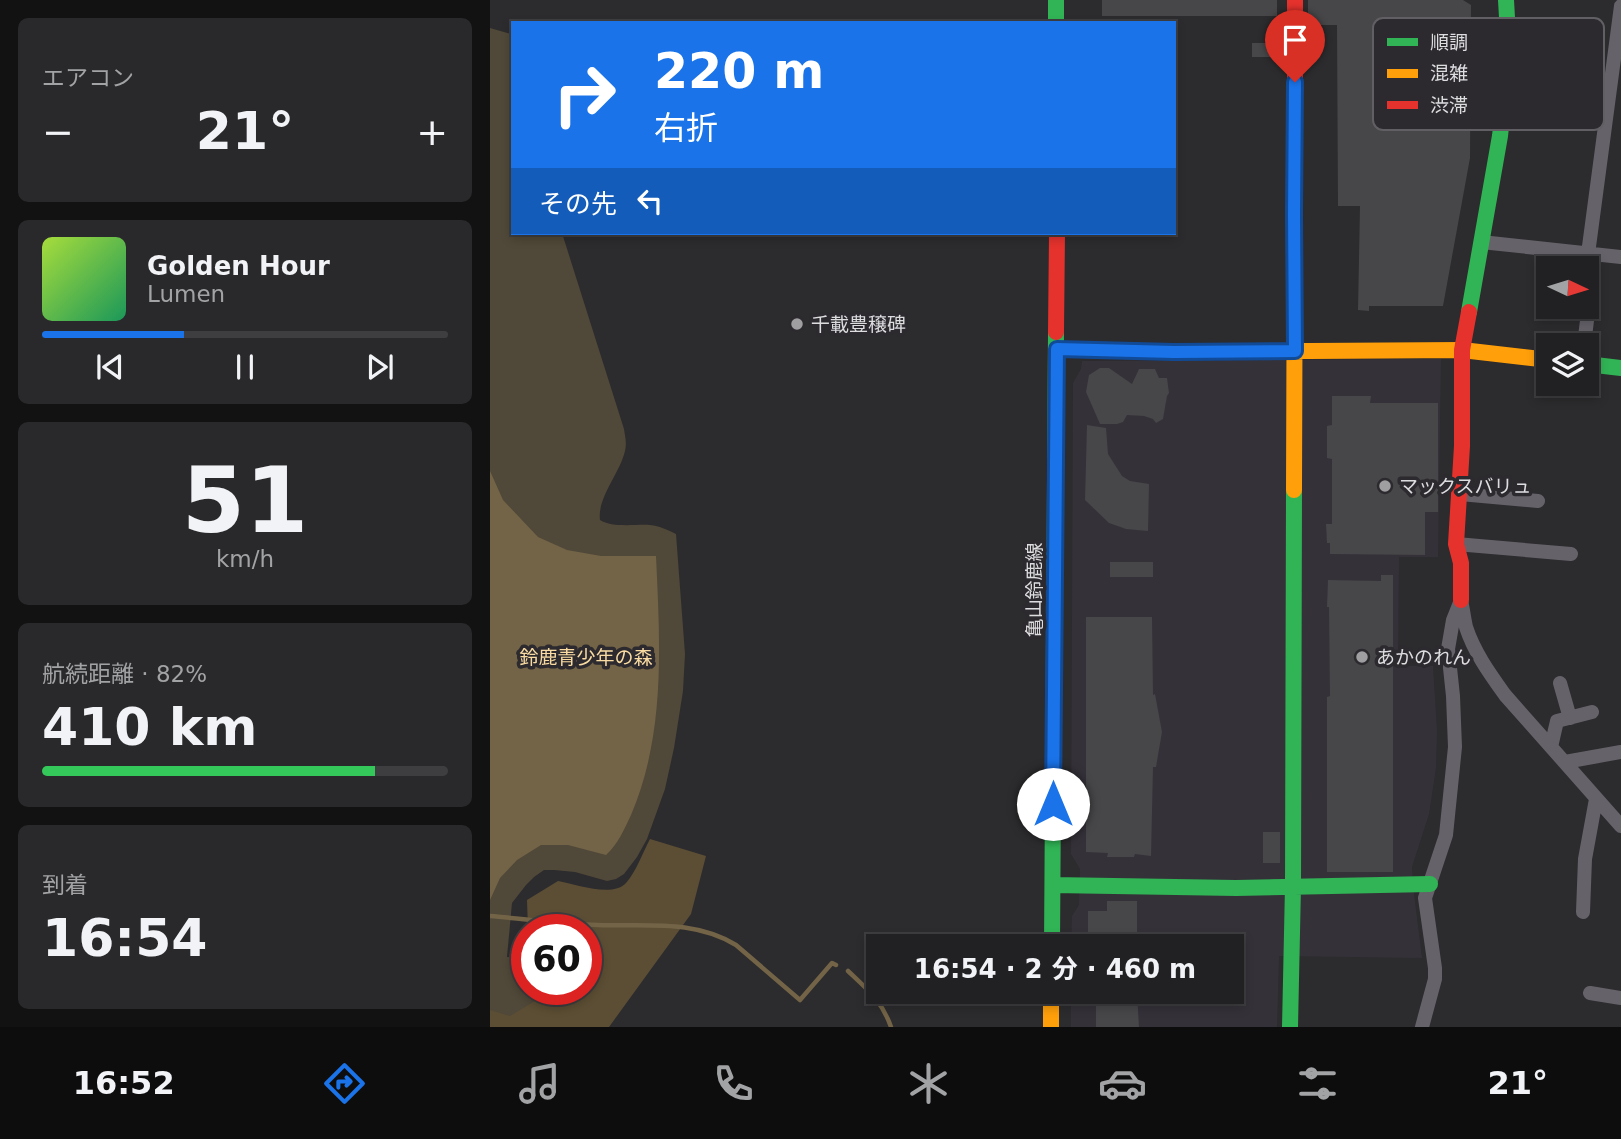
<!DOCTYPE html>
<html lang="ja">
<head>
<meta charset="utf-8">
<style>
  body { margin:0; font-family:"DejaVu Sans","Noto Sans JP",sans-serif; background:#29282a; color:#f1f3f6; height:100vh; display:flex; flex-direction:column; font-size:26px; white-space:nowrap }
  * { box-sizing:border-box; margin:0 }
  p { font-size:23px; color:#a2a3a5 }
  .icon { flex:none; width:38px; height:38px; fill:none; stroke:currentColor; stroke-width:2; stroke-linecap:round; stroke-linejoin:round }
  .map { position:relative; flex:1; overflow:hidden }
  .panel { display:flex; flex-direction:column; gap:18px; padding:18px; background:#121213; width:490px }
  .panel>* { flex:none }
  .top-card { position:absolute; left:21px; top:21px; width:665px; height:214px; border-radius:0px; box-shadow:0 4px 10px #0003,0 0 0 2px #3e3e40; background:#1a73e8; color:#fff; overflow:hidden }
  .needle { width:46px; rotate:94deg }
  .buttons { position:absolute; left:1046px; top:256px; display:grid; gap:14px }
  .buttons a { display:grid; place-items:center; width:63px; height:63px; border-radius:0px; background:#212022; box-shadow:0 4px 10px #0003,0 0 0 2px #3e3e40; font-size:35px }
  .speed { position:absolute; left:21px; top:914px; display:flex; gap:14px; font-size:35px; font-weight:700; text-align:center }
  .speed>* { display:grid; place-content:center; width:91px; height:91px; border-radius:50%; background:#212022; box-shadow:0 4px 10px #0003,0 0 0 2px #3e3e40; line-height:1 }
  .speed .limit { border:10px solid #d22; background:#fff; color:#111 }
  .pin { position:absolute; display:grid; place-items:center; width:60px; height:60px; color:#fff; margin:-72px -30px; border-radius:50% 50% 50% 0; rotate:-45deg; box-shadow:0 0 7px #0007 }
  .pin .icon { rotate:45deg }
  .me { position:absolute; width:77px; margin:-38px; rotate:0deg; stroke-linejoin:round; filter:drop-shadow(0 0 5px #0008) }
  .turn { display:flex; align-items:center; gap:24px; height:147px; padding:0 28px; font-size:32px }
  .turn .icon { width:91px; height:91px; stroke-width:2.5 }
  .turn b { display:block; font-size:49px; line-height:60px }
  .then { display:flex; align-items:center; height:66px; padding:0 28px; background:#0003; gap:14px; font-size:26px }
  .big { font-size:52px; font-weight:700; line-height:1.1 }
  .panel .tile { flex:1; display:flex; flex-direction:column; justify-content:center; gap:10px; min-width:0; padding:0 24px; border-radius:10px; background:#29282a }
  .panel .dial { align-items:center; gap:0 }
  .dial b { font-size:91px; line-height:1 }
  .song { display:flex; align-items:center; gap:21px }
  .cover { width:84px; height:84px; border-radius:10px; background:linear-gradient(135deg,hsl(80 70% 55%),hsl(150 70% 35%)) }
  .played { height:7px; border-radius:4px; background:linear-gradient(90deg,#1a73e8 35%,#3e3e40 35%) }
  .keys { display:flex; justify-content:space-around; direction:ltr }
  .heat { display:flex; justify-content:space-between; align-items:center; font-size:38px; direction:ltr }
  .charge { height:10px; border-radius:5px; background:linear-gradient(90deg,#34c759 82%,#3e3e40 0) }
  .trip { position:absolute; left:376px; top:934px; width:378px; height:70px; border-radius:0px; background:#212022; box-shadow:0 4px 10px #0003,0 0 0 2px #3e3e40; font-weight:700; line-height:70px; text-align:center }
  .dock { display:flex; height:112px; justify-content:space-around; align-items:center; background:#0d0d0e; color:#a2a3a5 }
  .dock .icon { width:49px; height:49px }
  .dock .on { color:#1a73e8 }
  .dock b { font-size:32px; color:#f1f3f6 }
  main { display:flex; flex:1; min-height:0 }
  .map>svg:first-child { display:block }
  .built { fill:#353139 }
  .green { fill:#504838 }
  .forest { fill:#5c4e34 }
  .water { fill:#736447 }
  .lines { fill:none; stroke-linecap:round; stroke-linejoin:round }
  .stream { stroke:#736447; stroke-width:4.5 }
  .building { fill:#474648 }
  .street { stroke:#66626a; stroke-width:14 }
  .fast { stroke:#30b455; stroke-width:16 }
  .slow { stroke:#ff9f0a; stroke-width:16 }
  .jam { stroke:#e5322d; stroke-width:16 }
  .route-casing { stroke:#114b97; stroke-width:18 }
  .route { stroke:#1a73e8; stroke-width:12 }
  .poi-dot { fill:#9f9ea1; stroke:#2c2a2e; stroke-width:2.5 }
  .labels { text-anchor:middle; stroke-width:7; stroke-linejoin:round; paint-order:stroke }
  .poi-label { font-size:19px; fill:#dddcdf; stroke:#2c2a2e; text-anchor:start }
  .street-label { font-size:19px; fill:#dddcdf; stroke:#2c2a2e }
  .park-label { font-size:19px; fill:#fadca3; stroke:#2c2a2e }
  .key { fill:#2c2a2e; stroke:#615f63; stroke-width:2 }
  .key-label { font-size:19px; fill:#dddcdf }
</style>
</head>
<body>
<main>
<section class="panel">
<div class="tile"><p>エアコン</p>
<div class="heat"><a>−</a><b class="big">21°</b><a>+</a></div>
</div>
<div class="tile">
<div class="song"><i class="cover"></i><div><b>Golden Hour</b><p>Lumen</p></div></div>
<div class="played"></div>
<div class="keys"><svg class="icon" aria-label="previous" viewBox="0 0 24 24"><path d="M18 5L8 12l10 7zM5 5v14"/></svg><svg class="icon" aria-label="pause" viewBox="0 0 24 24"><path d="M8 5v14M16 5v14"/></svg><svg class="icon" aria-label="next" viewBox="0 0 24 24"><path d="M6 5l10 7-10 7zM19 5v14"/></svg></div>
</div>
<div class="tile dial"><b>51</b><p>km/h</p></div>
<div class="tile"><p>航続距離 · 82%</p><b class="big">410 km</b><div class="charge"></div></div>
<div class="tile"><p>到着</p><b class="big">16:54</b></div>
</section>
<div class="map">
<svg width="1131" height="1027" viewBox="0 0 1131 1027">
  <rect width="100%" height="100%" fill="#2c2b2d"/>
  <!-- built -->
  <path class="built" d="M951,359l-3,198h-39l-1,109h35l4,65 -1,37 -7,46 -17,53 1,19 9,72 -143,-2 -2,71h-206v-35h161v-45h-161l1,-31 7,-11 1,-36 -9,-15 2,-471 8,-14 1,-8z"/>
  <!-- green -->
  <path class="green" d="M0,28l21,6 2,7v192h49l62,196c1,7 3,14 1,22 -5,22 -28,47 -25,69 12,8 35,4 50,5 10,1 18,5 26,9l9,120 -2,37 -9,57 -9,41 -18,50 -10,18 -13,17 -8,5 -9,2 -32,-9 -21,-2h-10l-10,7 -8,8 -14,18 -5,54 20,1v31h59v-28l24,1 -3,49 -117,16z"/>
  <!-- forest -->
  <path class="forest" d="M160,839l56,17 -15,58 -82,113h-119v-17l20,6 45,-27h31v-19l11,-7 -11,-1v-33h-58l-1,-29 31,-19c18,3 54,17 68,2 10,-11 17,-31 24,-44z"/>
  <!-- water -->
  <path class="water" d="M0,471l13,29 35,37 29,13 34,6h55c4,87 10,177 -25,259 -7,15 -13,29 -25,40l-38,-10h-27l-24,15 -17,18 -10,22z"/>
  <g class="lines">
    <!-- stream -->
    <path class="stream" d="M0,916c36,3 72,8 108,9 48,2 95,-6 138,20l64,55 32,-37 4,2
      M358,971c20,19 34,30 43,56"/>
  </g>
  <!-- building -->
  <path class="building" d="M612,0h175v16h-175z
    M818,0h155l8,5 -1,153 -27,148h-74v5l-11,-1 2,-104h-22l-1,-181h-29z
    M762,43h19l-1,14h-18z
    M610,368h9l23,16 7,-15h16l4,9h8l2,15 -2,3 -4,23 -7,4 -3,-4 -9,-3 -17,-1 -4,7 -6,2h-17l-14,-32 3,-17z
    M842,396h39l-1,7h68v109h-13v43l-95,-1v-11h-3l-1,-19h6v-65l-5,-1v-32l5,-1z
    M597,425l19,3 2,26 14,22 8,5 19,3 -1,47 -22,-2 -17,-6 -24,-23z
    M620,562h43v15h-43z
    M891,575h12v297h-66v-175l3,-1 -1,-89h-2l1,-27 53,1z
    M596,617h66l1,78 2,-1 7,38 -6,35h-3l-2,89 -16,-2 -1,3h-27l1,-4 -22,-1z
    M773,832h17v31h-17z
    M617,901h30v46h-49v-36h19z
    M606,992h41l2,35h-43z"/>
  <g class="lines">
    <!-- street -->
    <path class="street" d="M991,242l140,15
      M1098,254l33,-248
      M1094,345l11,-90
      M970,494l78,7
      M966,544l115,10
      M971,600c2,9 3,18 5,27 8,25 24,47 39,68l116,131
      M1070,683l10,35
      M1061,747l6,-26 35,-9
      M1075,762l56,-10
      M1093,912l2,-53 11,-60
      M1100,993l31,5
      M932,1027l13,-48v-11l-10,-70 21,-63 9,-88 -2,-51 -5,-47 5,-29 8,-20"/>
    <!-- fast -->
    <path class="fast" d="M566,0v23
      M979,312l31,-176 9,-83 -3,-53
      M1097,364l34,4
      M563,885l183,3 194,-4
      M562,947l4,-615
      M800,1027l3,-141 1,-396"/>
    <!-- slow -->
    <path class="slow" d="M567,349l117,3 288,-2 87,10
      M804,490l1,-302
      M561,992v35"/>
    <!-- jam -->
    <path class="jam" d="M805,188v-188
      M566,332l1,-99
      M971,600v-37l-5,-19 6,-98v-96l7,-38"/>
  </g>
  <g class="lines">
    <!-- route casing -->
    <g class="route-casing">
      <path id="route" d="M563,804l4,-455 117,3 121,-1 -1,-137 1,-132"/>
    </g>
    <!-- route -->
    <use href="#route" class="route"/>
  </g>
  <!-- markers -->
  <g class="poi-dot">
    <circle cx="307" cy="324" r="7"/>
    <circle cx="895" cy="486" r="7"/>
    <circle cx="872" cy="657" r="7"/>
  </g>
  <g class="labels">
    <!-- poi labels -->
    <g class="poi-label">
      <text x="321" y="331">千載豊穣碑</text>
      <text x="909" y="493">マックスバリュ</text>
      <text x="886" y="664">あかのれん</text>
    </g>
    <!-- street labels -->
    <g class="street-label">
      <text transform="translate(544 590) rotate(-90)" y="7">亀山鈴鹿線</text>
    </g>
    <!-- park labels -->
    <g class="park-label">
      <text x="96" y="664">鈴鹿青少年の森</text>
    </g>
  </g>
  <!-- legend -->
  <rect x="883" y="18" width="231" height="112" rx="10" class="key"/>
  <rect x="897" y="38" width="31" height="8" fill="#30b455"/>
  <rect x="897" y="69" width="31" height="9" fill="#ff9f0a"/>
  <rect x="897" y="101" width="31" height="8" fill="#e5322d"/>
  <g class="key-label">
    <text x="940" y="49">順調</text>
    <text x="940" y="80">混雑</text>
    <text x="940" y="112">渋滞</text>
  </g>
</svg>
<div class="buttons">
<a><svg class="needle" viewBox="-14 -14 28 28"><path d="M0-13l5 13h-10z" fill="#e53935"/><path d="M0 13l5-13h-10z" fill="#a2a3a5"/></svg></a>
<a><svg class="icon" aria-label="layers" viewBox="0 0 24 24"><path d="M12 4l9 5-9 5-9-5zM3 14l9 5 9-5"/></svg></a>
</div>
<div class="speed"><div class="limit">60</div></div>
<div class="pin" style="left:805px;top:82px;background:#d93025"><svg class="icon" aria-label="arrive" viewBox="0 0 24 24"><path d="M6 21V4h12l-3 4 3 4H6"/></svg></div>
<svg class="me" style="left:563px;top:804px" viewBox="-20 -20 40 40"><circle r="19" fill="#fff"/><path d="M0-13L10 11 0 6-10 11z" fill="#1a73e8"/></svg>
<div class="trip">16:54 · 2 分 · 460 m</div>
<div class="top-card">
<div class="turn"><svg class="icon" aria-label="right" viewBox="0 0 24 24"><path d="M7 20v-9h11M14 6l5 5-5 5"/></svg><div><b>220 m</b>右折</div></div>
<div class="then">その先<svg class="icon" aria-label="left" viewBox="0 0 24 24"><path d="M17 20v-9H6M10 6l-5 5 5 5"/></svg></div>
</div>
</div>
</main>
<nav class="dock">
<b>16:52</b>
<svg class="icon on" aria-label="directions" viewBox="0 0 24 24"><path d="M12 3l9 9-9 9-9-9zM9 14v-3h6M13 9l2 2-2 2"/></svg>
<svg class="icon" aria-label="music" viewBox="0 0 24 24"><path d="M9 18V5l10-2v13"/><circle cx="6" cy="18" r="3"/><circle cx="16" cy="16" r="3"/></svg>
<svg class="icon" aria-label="phone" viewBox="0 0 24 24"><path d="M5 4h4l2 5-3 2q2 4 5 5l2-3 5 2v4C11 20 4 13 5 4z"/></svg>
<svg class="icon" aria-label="climate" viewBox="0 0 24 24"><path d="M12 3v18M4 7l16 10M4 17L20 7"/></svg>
<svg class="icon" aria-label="car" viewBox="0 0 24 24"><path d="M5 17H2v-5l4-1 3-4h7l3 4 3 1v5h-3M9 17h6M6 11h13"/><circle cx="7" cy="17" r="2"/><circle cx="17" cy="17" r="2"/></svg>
<svg class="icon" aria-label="filters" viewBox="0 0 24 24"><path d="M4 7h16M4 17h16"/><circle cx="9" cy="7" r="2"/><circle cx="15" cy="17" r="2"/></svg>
<b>21°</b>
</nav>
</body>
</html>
